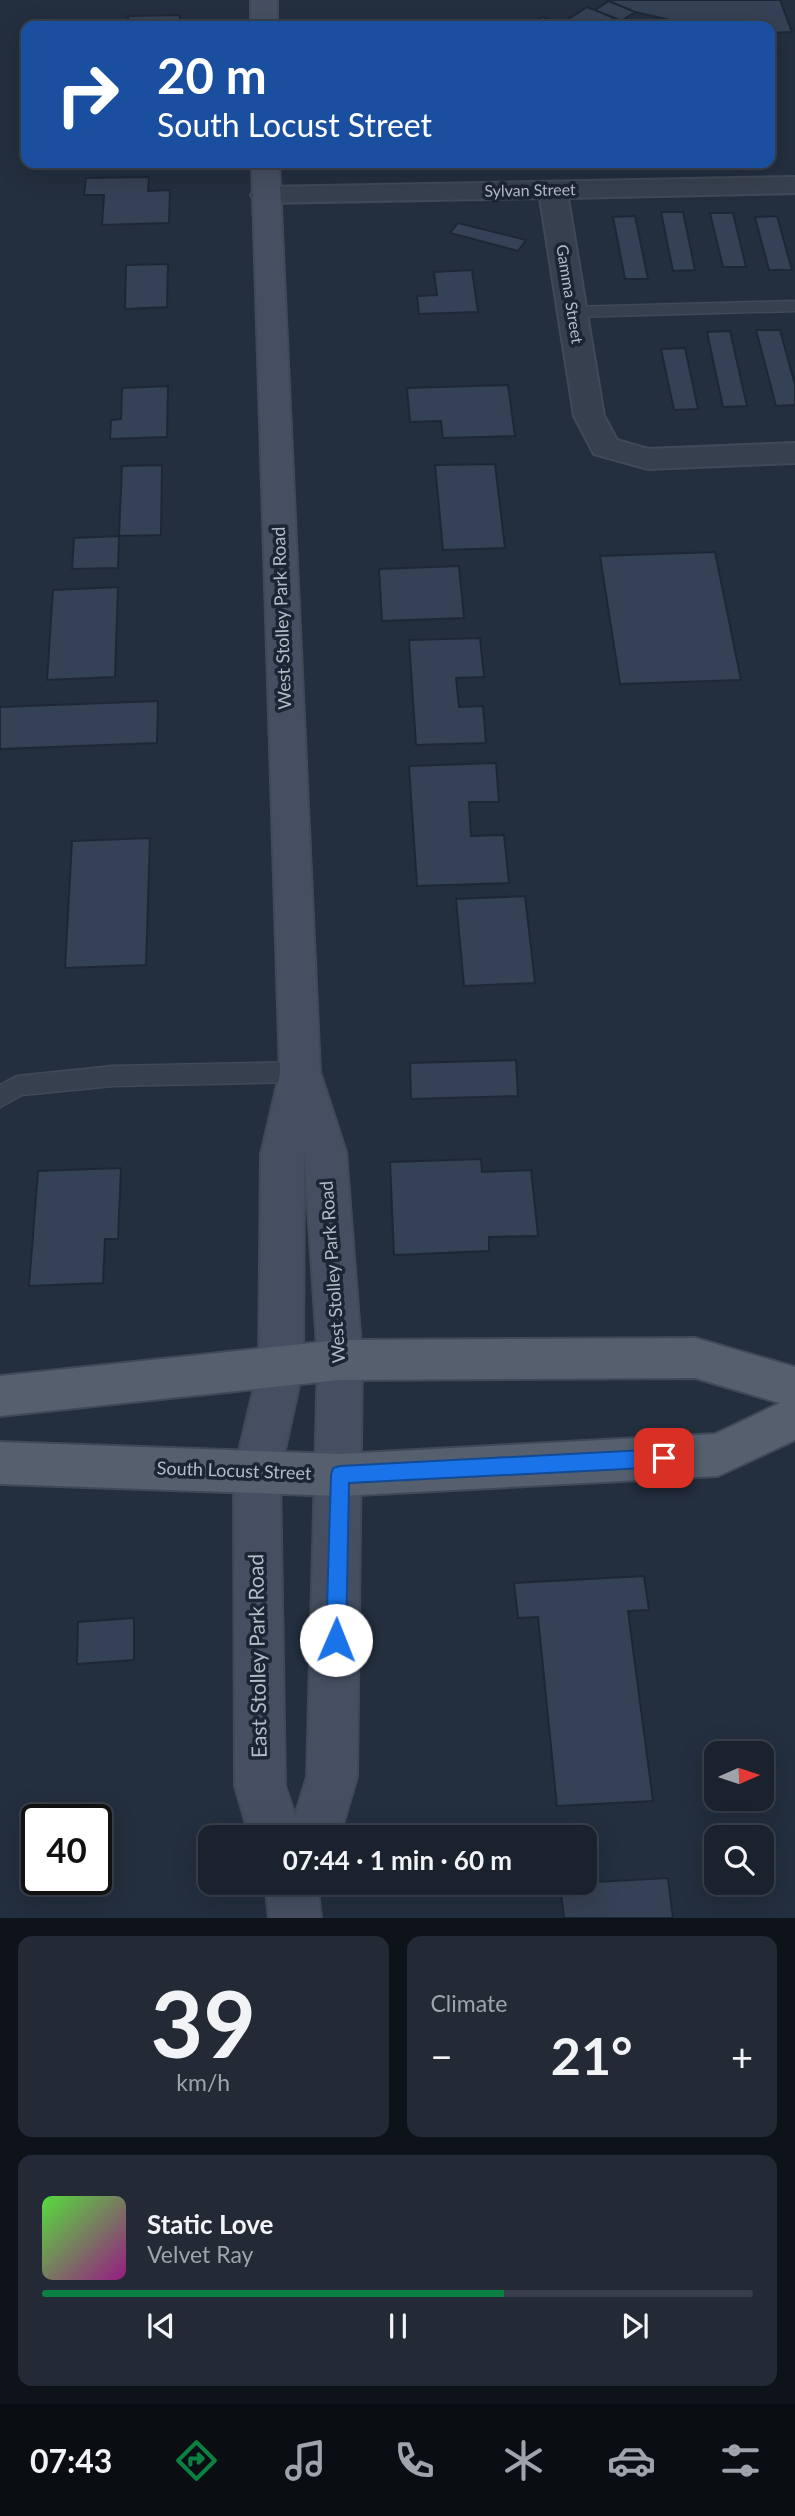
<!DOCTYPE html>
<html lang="en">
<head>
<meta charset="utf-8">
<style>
  body { margin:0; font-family:Lato,sans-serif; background:#232a36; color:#f1f3f6; height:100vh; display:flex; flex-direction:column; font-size:26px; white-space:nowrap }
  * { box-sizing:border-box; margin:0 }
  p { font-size:23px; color:#9fa4aa }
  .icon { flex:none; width:38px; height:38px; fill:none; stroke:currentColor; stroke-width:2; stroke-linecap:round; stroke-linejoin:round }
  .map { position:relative; height:1918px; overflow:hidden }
  .drawer { display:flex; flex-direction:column; gap:18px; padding:18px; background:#0e1319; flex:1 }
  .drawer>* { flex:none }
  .banner { position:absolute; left:21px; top:21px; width:754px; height:147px; border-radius:14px; box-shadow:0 7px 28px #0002,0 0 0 2px #383f4a; background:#1a4fa0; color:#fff; overflow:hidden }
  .needle { width:46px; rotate:87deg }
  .tools { position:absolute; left:704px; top:1741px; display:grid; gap:14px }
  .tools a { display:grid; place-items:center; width:70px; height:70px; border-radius:14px; background:#1a222e; box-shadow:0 7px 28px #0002,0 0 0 2px #383f4a; font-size:35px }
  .speed { position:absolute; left:21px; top:1804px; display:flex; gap:14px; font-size:35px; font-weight:700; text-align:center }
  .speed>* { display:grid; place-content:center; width:91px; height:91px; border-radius:50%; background:#1a222e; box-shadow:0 7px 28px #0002,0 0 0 2px #383f4a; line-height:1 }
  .speed .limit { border:4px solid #111; border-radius:10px; background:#fff; color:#111 }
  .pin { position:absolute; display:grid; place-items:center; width:60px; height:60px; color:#fff; margin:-30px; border-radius:14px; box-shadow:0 4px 10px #0006 }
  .me { position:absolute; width:77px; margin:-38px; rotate:1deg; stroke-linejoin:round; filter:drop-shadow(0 0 5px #0008) }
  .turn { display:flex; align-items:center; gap:24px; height:147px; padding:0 21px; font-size:32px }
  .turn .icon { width:91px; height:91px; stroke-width:2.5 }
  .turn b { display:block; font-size:49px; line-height:60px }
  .big { font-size:52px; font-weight:700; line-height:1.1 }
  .drawer .tile { flex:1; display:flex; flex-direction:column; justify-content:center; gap:10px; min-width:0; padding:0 24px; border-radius:14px; background:#232a36 }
  .drawer .dial { align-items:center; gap:0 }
  .dial b { font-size:91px; line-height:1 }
  .song { display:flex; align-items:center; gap:21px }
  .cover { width:84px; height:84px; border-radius:10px; background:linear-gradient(135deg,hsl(110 70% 55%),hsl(310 70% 35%)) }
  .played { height:7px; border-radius:4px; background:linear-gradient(90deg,#0b8043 65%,#383f4a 65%) }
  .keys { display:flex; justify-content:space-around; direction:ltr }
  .heat { display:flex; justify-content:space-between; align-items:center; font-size:38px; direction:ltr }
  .drawer .tiles { flex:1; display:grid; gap:18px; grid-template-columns:1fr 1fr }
  .tile:last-child { grid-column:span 2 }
  .trip { position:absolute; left:198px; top:1825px; width:399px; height:70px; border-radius:14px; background:#1a222e; box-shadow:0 7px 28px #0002,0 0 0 2px #383f4a; font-weight:700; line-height:70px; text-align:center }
  .tabs { display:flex; height:112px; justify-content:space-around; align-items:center; background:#0a0e12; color:#9fa4aa }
  .tabs .icon { width:49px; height:49px }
  .tabs .selected { color:#0b8043 }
  .tabs b { font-size:32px; color:#f1f3f6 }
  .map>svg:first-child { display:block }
  .building { fill:#354154; stroke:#1e2735; stroke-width:2 }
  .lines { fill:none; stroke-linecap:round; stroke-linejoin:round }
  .lane-casing { stroke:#404957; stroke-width:3 }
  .street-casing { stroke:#404957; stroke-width:4 }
  .secondary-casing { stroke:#404957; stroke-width:4 }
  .primary-casing { stroke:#404957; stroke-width:4 }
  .lane { fill:#37404e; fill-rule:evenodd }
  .street { fill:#37404e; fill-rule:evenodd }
  .secondary { fill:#454f61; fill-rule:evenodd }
  .primary { fill:#555f6e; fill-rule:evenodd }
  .route { fill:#1a73e8; stroke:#114b97; stroke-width:2 }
  .labels { text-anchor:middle; stroke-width:7; stroke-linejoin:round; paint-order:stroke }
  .far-street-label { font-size:16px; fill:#b3bbc9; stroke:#1c2533 }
  .street-label { font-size:18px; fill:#b3bbc9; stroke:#1c2533 }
  .near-street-label { font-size:21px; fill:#b3bbc9; stroke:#1c2533 }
</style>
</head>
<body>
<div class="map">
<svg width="795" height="1918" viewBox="0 0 795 1918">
  <rect width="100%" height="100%" fill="#232e3e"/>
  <!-- building -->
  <path class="building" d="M606,0h174l12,32 -22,1v-7h-73l-62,-14z
    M609,1l26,11 -14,9 -26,-11z
    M587,7l48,19h-113l21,-9 18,7z
    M180,15l-1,11h-51v-10z
    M149,177l-1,14 22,-1 -1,33 -67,2 2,-30h-20l2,-17z
    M661,212h22l12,58 -22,1z
    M710,213h23l13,54h-23z
    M635,216l13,63h-23l-12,-62z
    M777,216l15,54h-23l-14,-53z
    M458,223l68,17 -8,11 -68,-18z
    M168,264l-1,43 -42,2 1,-44z
    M472,270l6,42 -59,2 -2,-18 20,-1 -3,-23z
    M756,330h24l15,55v20l-19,1z
    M730,331l17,75 -24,1 -16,-75z
    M685,348l13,61 -24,1 -13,-61z
    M508,385l7,51 -72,2 -2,-17 -31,1 -3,-34z
    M168,386l-1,51 -57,2 1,-19 10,-1 1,-31z
    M495,464l10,84 -62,2 -8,-85z
    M162,465l-1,70 -42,1 3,-70z
    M119,536l-1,32 -46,1 2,-31z
    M715,552l26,128 -121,4 -20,-128z
    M459,566l5,52 -82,3 -3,-52z
    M118,587l-3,90 -68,3 6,-90z
    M480,638l4,39 -28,1 3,29 24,-1 3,37 -70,2 -7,-105z
    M158,701l-1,42 -157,6v-42z
    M496,763l3,39h-30l2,34 33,-1 5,48 -92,3 -8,-120z
    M150,838l-4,127 -81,3 7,-127z
    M525,896l10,87 -71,3 -8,-87z
    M516,1060l2,36 -107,3 -1,-36z
    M481,1159l1,13 49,-2 7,66 -49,1v14l-95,4 -4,-93z
    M121,1168l-3,71h-13l-2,44 -74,3 9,-115z
    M644,1576l5,34 -21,1 25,190 -96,5 -19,-189 -20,1 -4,-35z
    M134,1618v42l-57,4 1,-42z
    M668,1878l5,40h-109l-4,-34z"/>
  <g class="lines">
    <!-- lane casing -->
    <g class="lane-casing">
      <path id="lane" d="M795,301v10l-222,6 -9,-5 9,-5z
        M300,1062l8,3 4,7 -4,7 -8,3 -187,4 -91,9 -22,12v-22l17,-9 96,-10z"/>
    </g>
    <!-- street casing -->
    <g class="street-casing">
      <path id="street" d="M795,177v16l-227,5 36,218 13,24 31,9 147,-6v20l-147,6 -54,-15 -20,-38 -34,-218 -275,5 -10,-2 -4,-6 4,-6 10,-2z"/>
    </g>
    <!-- secondary casing -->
    <g class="secondary-casing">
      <path id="secondary" d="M251,0h26v26h-26z
        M252,163h27l41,909 26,80 16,208 -5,417 -18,61h-89l-15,-52 -1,-314 25,-105 2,-213 19,-81zM304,1149l14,211 -11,417 -12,39 -10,-30 -5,-314 23,-105z
        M265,1883h52l4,35h-52z"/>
    </g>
    <!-- primary casing -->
    <g class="primary-casing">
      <path id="primary" d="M695,1338l100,29v73l-77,36 -378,20 -340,-12v-42l340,12 375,-20 65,-31 -85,-25 -355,2 -340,36v-40l340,-36z"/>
    </g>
    <!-- lane -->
    <use href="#lane" class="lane"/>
    <!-- street -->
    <use href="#street" class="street"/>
    <!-- secondary -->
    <use href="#secondary" class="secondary"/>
    <!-- primary -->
    <use href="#primary" class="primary"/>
  </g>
  <!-- route -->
  <path class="route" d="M664,1449l7,3 3,6 -3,6 -7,3 -315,16 -3,157 -3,7 -7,3 -7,-3 -3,-7 5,-165 2,-7 7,-2z"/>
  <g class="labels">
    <!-- far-street labels -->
    <g class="far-street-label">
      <text transform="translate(530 190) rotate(-1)" y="6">Sylvan Street</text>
      <text transform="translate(570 294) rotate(81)" y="6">Gamma Street</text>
    </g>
    <!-- street labels -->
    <g class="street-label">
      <text transform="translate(282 618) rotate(-92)" y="6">West Stolley Park Road</text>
      <text transform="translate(333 1272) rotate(-94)" y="6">West Stolley Park Road</text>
      <text transform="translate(234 1471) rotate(2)" y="6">South Locust Street</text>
    </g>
    <!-- near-street labels -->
    <g class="near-street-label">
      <text transform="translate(258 1656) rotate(-91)" y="7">East Stolley Park Road</text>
    </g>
  </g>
</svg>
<div class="tools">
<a><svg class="needle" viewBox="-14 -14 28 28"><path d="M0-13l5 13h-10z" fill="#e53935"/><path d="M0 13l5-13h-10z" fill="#9fa4aa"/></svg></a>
<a><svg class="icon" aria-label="search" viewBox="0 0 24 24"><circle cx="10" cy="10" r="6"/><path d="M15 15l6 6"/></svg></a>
</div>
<div class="speed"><div class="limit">40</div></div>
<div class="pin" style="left:664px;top:1458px;background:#d93025"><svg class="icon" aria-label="arrive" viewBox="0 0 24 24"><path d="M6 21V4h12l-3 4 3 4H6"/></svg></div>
<svg class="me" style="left:336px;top:1640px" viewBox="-20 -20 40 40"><circle r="19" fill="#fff"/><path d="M0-13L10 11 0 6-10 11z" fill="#1a73e8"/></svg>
<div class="trip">07:44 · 1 min · 60 m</div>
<div class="banner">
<div class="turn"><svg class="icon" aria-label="right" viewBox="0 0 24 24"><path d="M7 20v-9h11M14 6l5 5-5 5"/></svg><div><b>20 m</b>South Locust Street</div></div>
</div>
</div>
<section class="drawer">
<div class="tiles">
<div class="tile dial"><b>39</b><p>km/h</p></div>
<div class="tile"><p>Climate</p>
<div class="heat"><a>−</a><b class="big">21°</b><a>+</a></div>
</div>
<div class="tile">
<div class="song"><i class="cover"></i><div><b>Static Love</b><p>Velvet Ray</p></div></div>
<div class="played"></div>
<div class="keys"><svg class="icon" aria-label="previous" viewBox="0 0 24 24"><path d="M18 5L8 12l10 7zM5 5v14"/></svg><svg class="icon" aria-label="pause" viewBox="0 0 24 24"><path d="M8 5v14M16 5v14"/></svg><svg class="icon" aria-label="next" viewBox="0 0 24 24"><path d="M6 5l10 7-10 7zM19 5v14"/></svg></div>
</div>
</div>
</section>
<nav class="tabs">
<b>07:43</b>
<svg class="icon selected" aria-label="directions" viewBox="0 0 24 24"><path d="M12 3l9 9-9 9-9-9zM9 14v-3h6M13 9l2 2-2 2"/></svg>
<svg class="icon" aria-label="music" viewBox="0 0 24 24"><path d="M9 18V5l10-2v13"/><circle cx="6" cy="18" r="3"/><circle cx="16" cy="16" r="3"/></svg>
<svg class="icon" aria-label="phone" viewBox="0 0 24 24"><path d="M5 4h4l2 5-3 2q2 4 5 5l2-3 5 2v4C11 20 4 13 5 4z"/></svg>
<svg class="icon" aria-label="climate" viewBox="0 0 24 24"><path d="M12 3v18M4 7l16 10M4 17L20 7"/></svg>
<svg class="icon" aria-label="car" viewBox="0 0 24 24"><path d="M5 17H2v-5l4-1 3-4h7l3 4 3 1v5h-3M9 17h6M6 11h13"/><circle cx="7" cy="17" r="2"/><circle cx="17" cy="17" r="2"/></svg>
<svg class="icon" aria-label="filters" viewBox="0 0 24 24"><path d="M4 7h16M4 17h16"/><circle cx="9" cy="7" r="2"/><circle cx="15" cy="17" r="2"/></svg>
</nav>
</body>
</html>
